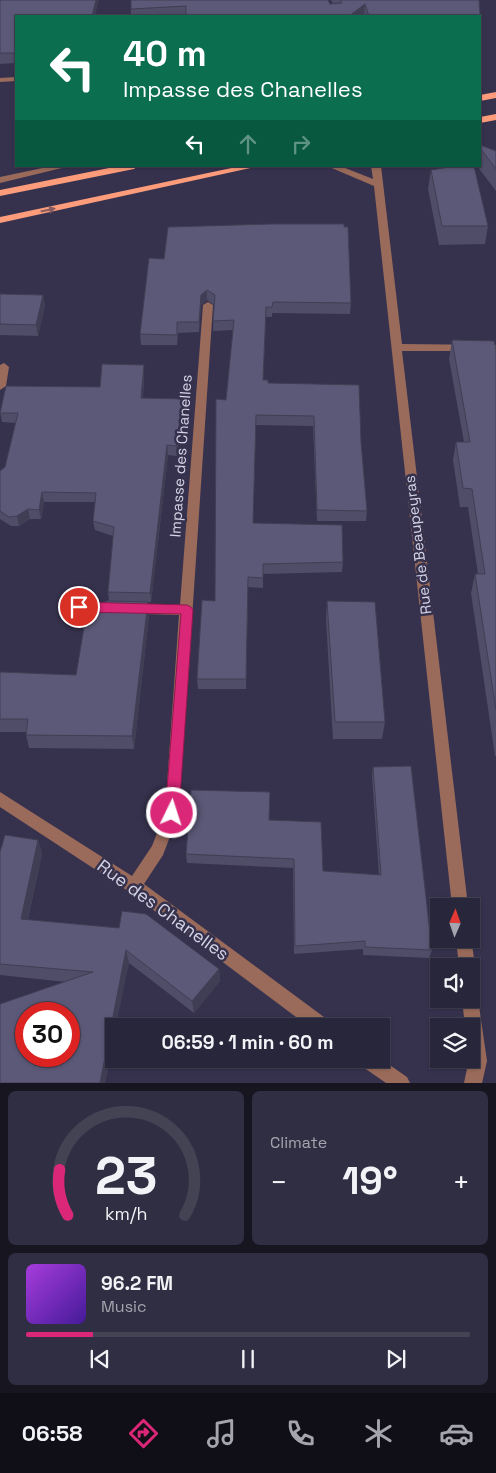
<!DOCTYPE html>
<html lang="en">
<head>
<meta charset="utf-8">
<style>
  body { margin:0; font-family:"Space Grotesk",sans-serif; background:#302e42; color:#f1f3f6; height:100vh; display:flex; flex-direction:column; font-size:19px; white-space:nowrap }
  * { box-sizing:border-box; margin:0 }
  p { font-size:16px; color:#a5a5af }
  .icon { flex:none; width:28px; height:28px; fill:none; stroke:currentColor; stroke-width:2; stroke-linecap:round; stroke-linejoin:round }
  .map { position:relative; height:1083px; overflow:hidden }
  .details { display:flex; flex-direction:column; gap:8px; padding:8px; background:#161520; flex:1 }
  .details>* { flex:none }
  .hud { position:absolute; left:15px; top:15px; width:466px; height:152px; border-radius:0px; box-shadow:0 1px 4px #0004,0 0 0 1px #444354; background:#0b6e4f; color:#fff; overflow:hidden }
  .needle { width:32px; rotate:2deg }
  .buttons { position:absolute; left:430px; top:898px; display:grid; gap:10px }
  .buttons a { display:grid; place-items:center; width:50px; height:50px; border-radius:0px; background:#28263a; box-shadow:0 1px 4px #0004,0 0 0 1px #444354; font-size:25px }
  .speed { position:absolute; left:15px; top:1002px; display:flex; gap:10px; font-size:25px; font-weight:700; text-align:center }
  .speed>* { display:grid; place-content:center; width:65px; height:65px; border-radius:50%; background:#28263a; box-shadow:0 1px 4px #0004,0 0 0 1px #444354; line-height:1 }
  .speed .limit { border:8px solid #d22; background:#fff; color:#111 }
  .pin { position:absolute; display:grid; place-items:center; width:42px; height:42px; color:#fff; margin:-21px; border:2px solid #fff; border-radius:50%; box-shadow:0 1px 5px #0007 }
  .me { position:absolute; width:55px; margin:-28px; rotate:4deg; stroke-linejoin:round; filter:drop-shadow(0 0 4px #0008) }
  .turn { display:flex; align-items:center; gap:18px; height:105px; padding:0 25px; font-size:22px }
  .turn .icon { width:65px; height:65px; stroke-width:2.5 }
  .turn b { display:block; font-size:35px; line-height:42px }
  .lanes { display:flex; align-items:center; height:48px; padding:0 25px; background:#0003; justify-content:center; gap:25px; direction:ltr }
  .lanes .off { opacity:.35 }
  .big { font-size:38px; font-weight:700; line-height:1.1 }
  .details .card { flex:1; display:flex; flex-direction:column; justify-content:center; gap:8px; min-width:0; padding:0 18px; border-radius:8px; background:#302e42 }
  .details .dial { align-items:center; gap:0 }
  .dial svg { height:130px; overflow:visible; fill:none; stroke:#444354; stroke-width:7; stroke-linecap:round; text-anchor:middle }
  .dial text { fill:#f1f3f6; stroke:none }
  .song { display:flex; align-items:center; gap:15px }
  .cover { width:60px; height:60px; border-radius:8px; background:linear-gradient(135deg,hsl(280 70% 55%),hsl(260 70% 35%)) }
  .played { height:5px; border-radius:2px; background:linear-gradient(90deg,#db2777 15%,#444354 15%) }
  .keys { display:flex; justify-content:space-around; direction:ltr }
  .heat { display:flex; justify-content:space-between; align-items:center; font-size:28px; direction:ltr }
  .details .tiles { flex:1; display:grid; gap:8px; grid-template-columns:1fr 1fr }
  .card:last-child { grid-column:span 2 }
  .trip { position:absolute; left:105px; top:1018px; width:285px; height:50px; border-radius:0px; background:#28263a; box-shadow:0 1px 4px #0004,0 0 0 1px #444354; font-weight:700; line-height:50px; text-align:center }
  .tab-bar { display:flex; height:80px; justify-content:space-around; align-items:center; background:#100f17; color:#a5a5af }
  .tab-bar .icon { width:35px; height:35px }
  .tab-bar .selected { color:#db2777 }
  .tab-bar b { font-size:22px; color:#f1f3f6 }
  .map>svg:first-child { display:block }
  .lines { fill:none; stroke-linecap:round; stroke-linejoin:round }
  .minor { fill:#9a6b5b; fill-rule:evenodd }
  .major { fill:#fd9c7b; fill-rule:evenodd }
  .wall { fill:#4f4d67 }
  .shaded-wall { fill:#403e54 }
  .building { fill:#5c5978; stroke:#403e54; fill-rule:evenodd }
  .oneway { fill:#865c60 }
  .route { fill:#db2777; stroke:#8e194d }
  .labels { text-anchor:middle; stroke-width:5; stroke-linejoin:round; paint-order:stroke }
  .street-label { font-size:15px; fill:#d4d3e5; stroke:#36324e }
  .near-street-label { font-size:18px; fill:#d4d3e5; stroke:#36324e }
</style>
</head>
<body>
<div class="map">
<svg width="496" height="1083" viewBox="0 0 496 1083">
  <rect width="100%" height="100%" fill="#36324e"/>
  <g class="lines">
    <!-- minor -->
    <path class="minor" d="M16,77v4l-16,1v-4z
      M52,166h18l-70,17v-6z
      M327,166h13l33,13 -2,-13h10l21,178 94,1v6h-94l66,555h-16l-78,-720z
      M208,302l5,3 -34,508 -16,42 -19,29 184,136 2,6h-22l-180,-135 -128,-84v-15l132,84 20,-30 13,-33 14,-198 -100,-3 -5,-1 -2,-4 2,-4 5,-1 101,3 23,-300z
      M4,363l5,4 -3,19 -6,4v-25z
      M471,937l4,29 -4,6v-6h-12l-3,-27h15z
      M471,991l5,2 2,6 9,62 -5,22h-18l5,-24h2v-33h-6l-3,-27h9z
      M357,1059h24l26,18 3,6h-24l-26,-18z"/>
    <!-- major -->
    <path class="major" d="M496,92v6l-16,3v-6z
      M496,114v6l-16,3v-6z
      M119,166h19l-4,3 -134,27v-6z
      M241,166h18l-259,57v-6z"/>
  </g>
  <!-- wall -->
  <path class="wall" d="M0,0l16,16v47l-16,1z
    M131,0l199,4h3l-2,-4h148l3,42 -2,12v-38h-349z
    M480,61l2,2 -2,10z
    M480,145l16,6v40l-19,-25h3z
    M431,170l57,56 -3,18 -46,1 -11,-56z
    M149,258l202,45 -1,11 -78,-1v4h-6l-3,63 98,62 6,69 -1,10h-49l-4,-95 -57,-1 -3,98 90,39 -1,10 -79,2v14l-15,-1 -2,102h-48l-1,-10 18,-78 11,-201 7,-70 -20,1 1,-26 -7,-5 -6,5 -2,27 -21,1 -1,12h-36l-1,-11z
    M0,294l43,1 2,11 -7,30 -38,-1z
    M452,340l44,9v407h-1l-24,-163 4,-19h3l-10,-67h-8l-7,-47 3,-18h8l-15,-83z
    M144,365v10l-1,23 40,1v10l-6,47 -9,-1 -17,147 -42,-1 -1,-9 5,-56 -18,-6 -2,-9 2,-19h-51l-3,17h-11l-11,7h-8l-11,-7v-48l5,-4 11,-44 -14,-1 -2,-11 100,-24z
    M327,601l58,121 -3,17h-49l-7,-120z
    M149,616l-15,133 -105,-1 -3,-13v-3h-26v-60l76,3z
    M373,767l59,183 -3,8 -66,-3v-6l-69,5 -1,-86 -106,-5 -1,-9 83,-34 54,51 56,4 -7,-99z
    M38,840l4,14 -14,65 191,50 1,12 -26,32 -65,-50 -15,63v12l-9,45h-105l66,-101 -66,-7v-123z"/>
  <!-- shaded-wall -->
  <path class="shaded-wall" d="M96,0h3l-4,16h-3z
    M365,4l-1,12h-15z
    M207,290v10l-6,5 -2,27v-10l2,-27z
    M43,295l2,11 -7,30 -2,-11z
    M144,365v10l-2,33 -1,-10z
    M183,399v10l-6,47 -1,-10z
    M167,445l1,10 -17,147 -1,-9z
    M42,492l2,10 -3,17 -2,-9z
    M28,509l2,10 -11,7 -2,-10z
    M148,602l1,14 -15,133 -2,-13z
    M38,840l4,14 -17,77 -4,-12z
    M126,950l3,13 -13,63h-2v12l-9,45h-5z
    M219,969l1,12 -26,32 -2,-12z"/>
  <!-- building -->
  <path class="building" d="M0,0h96l-4,16h-76v37h-16z
    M131,0h197l2,4 12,-1 -2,-3h139l3,42h-2v-26h-111l-4,-12 -16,12h-163v-10l-55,3z
    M480,145l16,6v18l-16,-21z
    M456,166h18l14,60h-46l-11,-56z
    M272,224h72v3h4l3,76 -78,-1 -1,5h-6l-3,73h5v3l91,2 2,57 6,69 -50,-1 -3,-94 -58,-1 -3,108 89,2 1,37 -80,2v14l-15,-1 -2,102h-49l5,-79 13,1 1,-202 10,1 8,-80 -21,1 2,-26 -8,-5 -6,5 -2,27h-22v13l-37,-1 9,-76 15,1 4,-32z
    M0,294l43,1 -7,30 -36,-1z
    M452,340l42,1 2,8v361l-21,-136h10l-13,-85 -9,-1 -7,-46h14z
    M102,364l42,1 -3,33 42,1 -7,47 -9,-1 -17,148 -42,-1 6,-65 -21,-6 3,-28 -54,-1 -3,18 -11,-1 -11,7 -8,1 -9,-6v-40l5,-4 13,-54h-18l6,-27 94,1z
    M106,601l42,1 -16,134 -106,-1 2,-16h-28v-47l76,3 11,-66h18z
    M327,601l48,1 10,120h-50z
    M411,766l21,184 -67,-3v-6l-70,5 -1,-87 -108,-5 5,-64 79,2 -1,28 52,2 2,49 58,4 -8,-108z
    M5,835l33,5 -17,79 98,9 3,-17 24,3 73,55 -27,32 -66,-51 -26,133h-100v-79l93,-32 -93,-8v-112zM26,1014h43v42h-43z"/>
  <!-- one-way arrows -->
  <defs><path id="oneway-solid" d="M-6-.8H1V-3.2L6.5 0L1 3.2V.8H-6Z" transform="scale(1.25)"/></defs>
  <use class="oneway" href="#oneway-solid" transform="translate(48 210) rotate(-12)"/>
  <!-- route -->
  <path class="route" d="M79,602l108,3 4,2 2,3 -14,203 -2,4 -5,2 -5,-2 -2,-4 16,-199 -102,-2 -4,-2 -2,-3 2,-3z"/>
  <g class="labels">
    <!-- street labels -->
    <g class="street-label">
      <text transform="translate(181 456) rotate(-86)" y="5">Impasse des Chanelles</text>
      <text transform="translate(418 545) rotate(-97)" y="5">Rue de Beaupeyras</text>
    </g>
    <!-- near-street labels -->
    <g class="near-street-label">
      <text transform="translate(163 910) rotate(36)" y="6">Rue des Chanelles</text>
    </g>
  </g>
</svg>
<div class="buttons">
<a><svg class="needle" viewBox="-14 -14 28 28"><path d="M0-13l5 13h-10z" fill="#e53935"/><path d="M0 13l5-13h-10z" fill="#a5a5af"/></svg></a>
<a><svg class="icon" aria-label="sound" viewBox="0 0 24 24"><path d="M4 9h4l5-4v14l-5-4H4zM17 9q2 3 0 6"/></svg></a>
<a><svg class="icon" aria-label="layers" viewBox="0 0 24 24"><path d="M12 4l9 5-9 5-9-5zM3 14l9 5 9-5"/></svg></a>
</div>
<div class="speed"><div class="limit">30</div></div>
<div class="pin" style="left:79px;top:607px;background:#d93025"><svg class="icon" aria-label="arrive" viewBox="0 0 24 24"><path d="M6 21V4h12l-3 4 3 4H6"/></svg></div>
<svg class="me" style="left:172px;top:813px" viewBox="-20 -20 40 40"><circle r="17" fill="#db2777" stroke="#fff" stroke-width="3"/><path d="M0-11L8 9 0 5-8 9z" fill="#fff"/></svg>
<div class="trip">06:59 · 1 min · 60 m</div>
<div class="hud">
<div class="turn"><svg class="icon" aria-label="left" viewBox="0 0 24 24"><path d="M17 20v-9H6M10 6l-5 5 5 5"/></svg><div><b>40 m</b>Impasse des Chanelles</div></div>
<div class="lanes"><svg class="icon" aria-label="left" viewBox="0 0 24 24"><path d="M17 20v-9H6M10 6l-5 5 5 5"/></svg><svg class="icon off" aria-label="ahead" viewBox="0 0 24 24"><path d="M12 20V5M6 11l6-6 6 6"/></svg><svg class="icon off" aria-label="right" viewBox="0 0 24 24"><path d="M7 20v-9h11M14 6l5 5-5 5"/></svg></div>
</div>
</div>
<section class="details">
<div class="tiles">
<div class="card dial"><svg viewBox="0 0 100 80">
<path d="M14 69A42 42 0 1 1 86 69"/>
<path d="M14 69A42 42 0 0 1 9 41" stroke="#db2777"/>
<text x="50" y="56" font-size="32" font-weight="700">23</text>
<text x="50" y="72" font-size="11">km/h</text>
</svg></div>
<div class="card"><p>Climate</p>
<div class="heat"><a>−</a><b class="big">19°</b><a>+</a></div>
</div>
<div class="card">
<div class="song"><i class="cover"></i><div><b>96.2 FM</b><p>Music</p></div></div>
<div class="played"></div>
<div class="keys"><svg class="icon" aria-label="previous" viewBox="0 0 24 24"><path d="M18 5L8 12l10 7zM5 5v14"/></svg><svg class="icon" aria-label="pause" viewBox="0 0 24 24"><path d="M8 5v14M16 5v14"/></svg><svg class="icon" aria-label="next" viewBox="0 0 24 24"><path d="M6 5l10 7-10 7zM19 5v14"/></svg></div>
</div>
</div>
</section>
<nav class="tab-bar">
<b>06:58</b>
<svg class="icon selected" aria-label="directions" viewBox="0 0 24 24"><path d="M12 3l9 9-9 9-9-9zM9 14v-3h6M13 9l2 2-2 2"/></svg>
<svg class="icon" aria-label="music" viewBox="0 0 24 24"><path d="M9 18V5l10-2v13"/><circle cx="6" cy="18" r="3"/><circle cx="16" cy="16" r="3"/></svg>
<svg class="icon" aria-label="phone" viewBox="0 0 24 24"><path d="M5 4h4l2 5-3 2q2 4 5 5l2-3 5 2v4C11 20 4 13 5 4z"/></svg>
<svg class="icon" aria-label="climate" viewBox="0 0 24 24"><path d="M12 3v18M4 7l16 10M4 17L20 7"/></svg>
<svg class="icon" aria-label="car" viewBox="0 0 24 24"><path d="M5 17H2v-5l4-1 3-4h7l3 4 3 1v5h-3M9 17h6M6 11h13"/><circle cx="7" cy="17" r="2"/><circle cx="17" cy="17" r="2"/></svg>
</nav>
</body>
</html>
